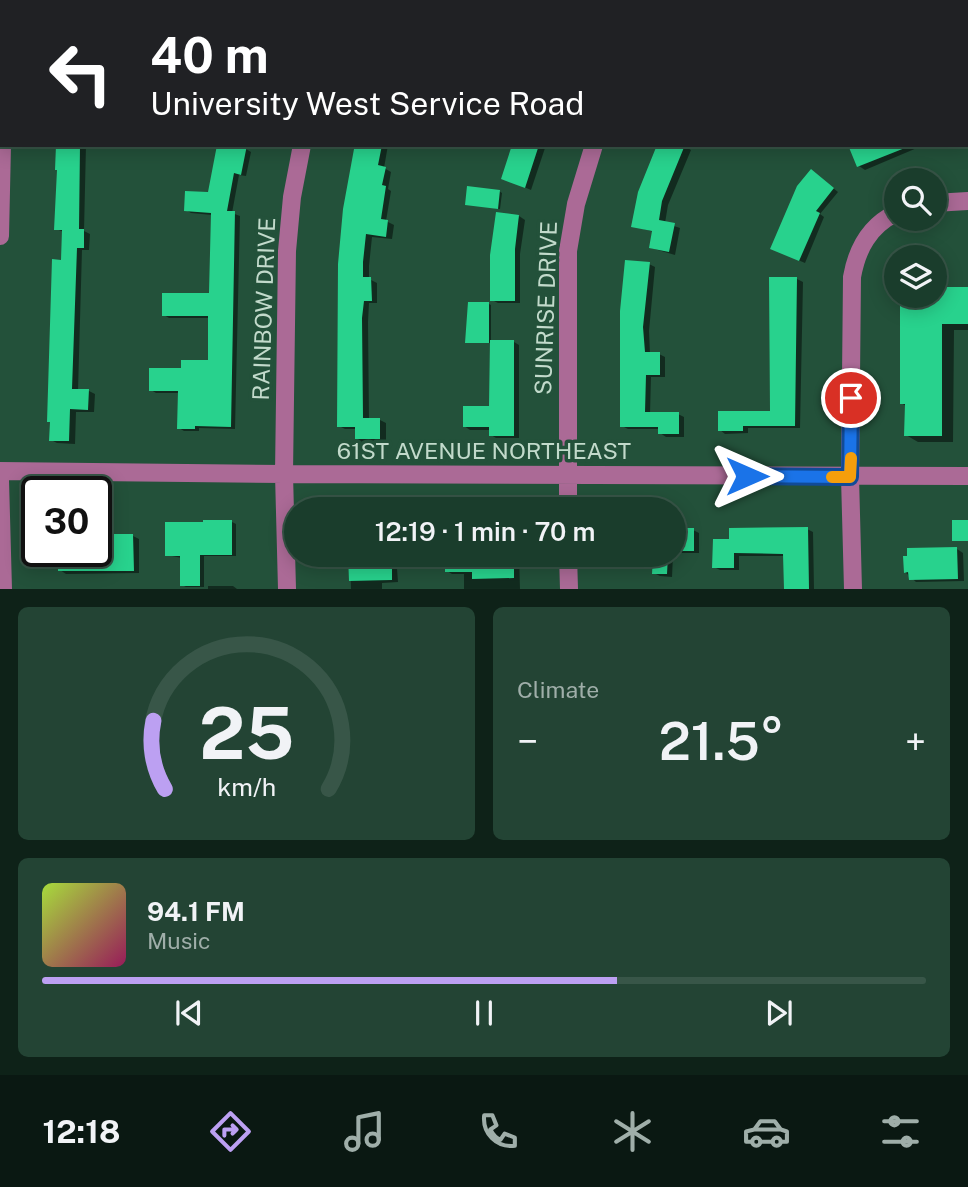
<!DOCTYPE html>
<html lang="en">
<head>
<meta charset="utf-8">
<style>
  body { margin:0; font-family:"Public Sans",sans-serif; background:#234434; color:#f1f3f6; height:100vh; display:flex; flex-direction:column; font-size:26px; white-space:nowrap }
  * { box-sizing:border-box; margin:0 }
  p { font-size:23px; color:#9faea9 }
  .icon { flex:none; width:38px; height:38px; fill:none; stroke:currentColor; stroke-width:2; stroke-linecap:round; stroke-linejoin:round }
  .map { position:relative; height:589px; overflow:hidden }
  .details { display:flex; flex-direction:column; gap:18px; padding:18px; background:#0e2218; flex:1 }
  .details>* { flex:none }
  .banner { position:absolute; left:0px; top:0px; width:970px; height:147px; box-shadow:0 4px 18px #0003,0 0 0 2px #385648; background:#202124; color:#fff; overflow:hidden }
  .controls { position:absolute; left:884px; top:168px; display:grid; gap:14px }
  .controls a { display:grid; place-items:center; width:63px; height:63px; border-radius:50%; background:#1a3d2c; box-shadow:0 4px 18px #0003,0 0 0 2px #385648; font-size:35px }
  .speed { position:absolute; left:21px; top:476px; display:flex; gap:14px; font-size:35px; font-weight:700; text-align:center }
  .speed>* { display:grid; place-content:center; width:91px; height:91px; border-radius:50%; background:#1a3d2c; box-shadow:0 4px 18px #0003,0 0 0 2px #385648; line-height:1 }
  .speed .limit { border:4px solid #111; border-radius:10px; background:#fff; color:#111 }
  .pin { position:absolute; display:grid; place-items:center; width:60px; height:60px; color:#fff; margin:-30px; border:4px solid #fff; border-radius:50%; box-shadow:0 2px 7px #0007 }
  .me { position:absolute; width:77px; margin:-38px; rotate:90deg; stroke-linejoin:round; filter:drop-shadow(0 0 5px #0008) }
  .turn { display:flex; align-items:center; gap:24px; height:147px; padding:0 35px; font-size:32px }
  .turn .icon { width:91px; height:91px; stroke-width:2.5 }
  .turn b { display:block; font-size:49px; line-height:60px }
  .big { font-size:52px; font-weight:600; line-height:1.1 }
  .details .widget { flex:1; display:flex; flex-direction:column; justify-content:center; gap:10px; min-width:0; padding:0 24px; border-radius:10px; background:#234434 }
  .details .dial { align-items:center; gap:0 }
  .dial svg { height:182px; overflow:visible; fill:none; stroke:#385648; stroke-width:7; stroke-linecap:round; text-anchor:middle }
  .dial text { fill:#f1f3f6; stroke:none }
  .song { display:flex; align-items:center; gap:21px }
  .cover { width:84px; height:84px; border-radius:10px; background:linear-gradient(135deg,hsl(80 70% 55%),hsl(330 70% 35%)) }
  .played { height:7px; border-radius:4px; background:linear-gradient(90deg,#bca0f2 65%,#385648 65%) }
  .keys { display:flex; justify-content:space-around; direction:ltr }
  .heat { display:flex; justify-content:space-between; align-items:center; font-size:38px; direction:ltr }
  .details .tiles { flex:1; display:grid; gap:18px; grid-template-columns:1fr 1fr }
  .widget:last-child { grid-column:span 2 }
  .trip { position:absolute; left:284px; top:497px; width:402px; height:70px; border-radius:35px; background:#1a3d2c; box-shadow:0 4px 18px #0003,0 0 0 2px #385648; font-weight:600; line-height:70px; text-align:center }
  .tab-bar { display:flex; height:112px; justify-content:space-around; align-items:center; background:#0a1812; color:#9faea9 }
  .tab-bar .icon { width:49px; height:49px }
  .tab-bar .current { color:#bca0f2 }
  .tab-bar b { font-size:32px; color:#f1f3f6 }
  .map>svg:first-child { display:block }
  .shadow { fill:#0007 }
  .building { fill:#28d28d }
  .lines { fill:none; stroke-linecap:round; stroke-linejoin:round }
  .minor { stroke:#ab6a96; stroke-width:18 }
  .route-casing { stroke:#114b97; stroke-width:18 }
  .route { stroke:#1a73e8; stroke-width:12 }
  .slow { stroke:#f59e0b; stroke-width:12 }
  .labels { text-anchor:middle; stroke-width:7; stroke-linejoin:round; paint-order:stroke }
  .street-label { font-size:23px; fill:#c2dacb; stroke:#23513a }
</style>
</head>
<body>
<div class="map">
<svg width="968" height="589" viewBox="0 0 968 589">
  <rect width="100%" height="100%" fill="#23513a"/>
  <!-- shadow -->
  <path class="shadow" d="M64,0h30l-30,2z
    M271,0h28l-28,2z
    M424,0h24l-25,2z
    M606,0h18l-2,2z
    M870,0h98v7v-5z
    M57,145h29l-2,86 6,3 -1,16h-7l-4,141h11l6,3 -1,18h-18l-1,32 -18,-1 -6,-3 1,-17 -4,-2 15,-160 1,-29 -8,-3 3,-59z
    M359,145h29l-4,23 7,4 -3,17 3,2 -5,30 8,4 -2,14 -20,-2 -3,29v13l8,4v20h-8l-1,19 1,98h11l6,3v19h-24l-6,-4v-9h-11l-6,-3z
    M514,145h32l-15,45 -28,-12z
    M682,145l9,5 -23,55 -3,18 15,5 -5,27 -24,-7 3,-16 -21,-6z
    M855,145h69l-59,25 -6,-4z
    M246,149l5,3 -5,24 -7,-1 -7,38 8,3 -5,213 -36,-1v3h-15l-5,-3 1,-35h-24l-5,-3 31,-20 28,-8v-44h-41l-5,-3 47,-20 1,-80 -21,-2 -5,-3 23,-16z
    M816,174l22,18 -18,22 4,3 -19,46 -28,-12z
    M499,191l3,2 -2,16 -33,-5z
    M519,216l6,4 -5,34v49h-22l-6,-3z
    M649,264l6,3 -6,64 1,23h9l6,3v20h-14l-1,37h28l6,3v20h-18l-6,-4v-4h-32l-6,-3z
    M797,279l6,3 -3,146h-52v5l-23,1 -5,-4 51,-17z
    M968,289v41h-14l-1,112h-35l-12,-7v-29l-5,-3 1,-107h32z
    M489,304l2,1v37h23l5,3v93h-23l-5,-3v-5h-21l-6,-4 27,-18v-65h-22z
    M232,522l4,2v32h-32v31h-18l-4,-2v-27l-15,-3z
    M807,529l6,3 1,57h-29v-33h-46v14h-19l-6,-3 16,-26z
    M674,530h19l6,3v20h-25z
    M133,536l6,3v34l-73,1 -6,-4z
    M957,549l6,4 1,28 -48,1 -11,-10z
    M350,555h46l2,27 -16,1v6h-31z
    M447,555h72l1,34h-56v-15h-12l-5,-3z
    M654,555h19l-1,22 -12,-1 -6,-3z
    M208,586h25l4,3h-29z"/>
  <!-- building -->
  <path class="building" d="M56,145h24l-1,84h5v19h-7l-5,141h17l-1,21 -18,-1 -1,32h-20l1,-19h-3l5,-163 9,1 1,-30h-8l3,-60h-2z
    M217,145h30l-6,30 -7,-2 -7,38h8l-4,216 -36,-1v3h-18l1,-38h-29v-23h32v-8h27v-44h-46v-23h47l2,-80 -27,-2 1,-20 23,1z
    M357,145h25l-4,20 8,2 -4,18 4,1 -5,33 7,1 -2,17 -20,-3 -3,28v15h8l1,24h-8l-2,17 1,100h17v21h-25v-12h-18l1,-163 5,-55 11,-60h2z
    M512,145h27l-14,43 -24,-9z
    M657,145h28l-23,56 -3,19 16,3 -6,29 -20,-4 3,-17 -21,-4 7,-35z
    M848,145h62v1l-53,21z
    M811,169l23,19 -18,23 4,2 -21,48 -29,-12 27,-63z
    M467,186l33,4 -2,19 -33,-4z
    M496,212l23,3 -4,34v52h-25v-46z
    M625,260l25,2 -7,65 2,25h15v23h-14l-1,37h34v22h-21v-7h-38v-116z
    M769,277h28l-2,149h-52v5h-25v-20h52z
    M934,287h34v37h-26v112h-38l1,-32h-5v-108h34z
    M468,302h21v41h-24z
    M490,340h24v96h-25v-9h-26v-21h26z
    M203,520h29v35h-32v31h-20v-30h-15v-34h38z
    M952,520h16v21h-16z
    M808,527l1,62h-25l-1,-35 -49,-1v15h-22l1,-29h16v-11z
    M674,528h20v23h-20z
    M96,534h37l1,37h-76v-20h38z
    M957,547l1,32 -49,1 -1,-8 -4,1 -1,-17h4v-8z
    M348,555h44v25l-43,1z
    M445,555h69v23l-42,1v-7h-27z
    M653,555h15l-1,19h-15z"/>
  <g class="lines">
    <!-- minor -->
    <path class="minor" d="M8,2v-2
      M354,2l1,-2
      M697,2l2,-2
      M934,203l34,-2
      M0,236l2,-91
      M0,471l284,3 684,2
      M0,480l3,109
      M568,509v-258l8,-47 18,-59
      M568,555l1,34
      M287,589l-3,-115 3,-223 5,-54 10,-52
      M853,589l-3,-112 2,-200c5,-28 17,-51 44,-64"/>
  </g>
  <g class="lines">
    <!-- route casing -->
    <g class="route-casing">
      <path id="route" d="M747,476l103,1 1,-79"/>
    </g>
    <!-- route -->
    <use href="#route" class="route"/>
    <!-- slow -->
    <path class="slow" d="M832,477h18l1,-19"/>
  </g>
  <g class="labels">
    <!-- street labels -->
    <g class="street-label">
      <text transform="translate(546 308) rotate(-88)" y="8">SUNRISE DRIVE</text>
      <text transform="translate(264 309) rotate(-88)" y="8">RAINBOW DRIVE</text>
      <text x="484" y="459">61ST AVENUE NORTHEAST</text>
    </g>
  </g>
</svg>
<div class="controls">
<a><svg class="icon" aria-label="search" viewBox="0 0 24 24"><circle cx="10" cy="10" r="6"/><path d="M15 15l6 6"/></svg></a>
<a><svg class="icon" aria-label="layers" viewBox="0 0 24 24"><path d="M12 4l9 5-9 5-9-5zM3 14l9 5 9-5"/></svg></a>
</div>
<div class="speed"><div class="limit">30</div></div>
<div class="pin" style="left:851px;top:398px;background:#d93025"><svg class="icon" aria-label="arrive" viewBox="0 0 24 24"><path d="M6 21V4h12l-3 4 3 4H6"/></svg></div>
<svg class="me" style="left:747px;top:476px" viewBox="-20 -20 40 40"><path d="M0-17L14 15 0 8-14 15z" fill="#1a73e8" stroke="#fff" stroke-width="4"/></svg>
<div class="trip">12:19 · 1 min · 70 m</div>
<div class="banner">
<div class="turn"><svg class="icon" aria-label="left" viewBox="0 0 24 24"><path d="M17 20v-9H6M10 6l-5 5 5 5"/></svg><div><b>40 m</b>University West Service Road</div></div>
</div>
</div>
<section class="details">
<div class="tiles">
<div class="widget dial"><svg viewBox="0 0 100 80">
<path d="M14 69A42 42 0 1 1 86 69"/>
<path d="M14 69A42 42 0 0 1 9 39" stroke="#bca0f2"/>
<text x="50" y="56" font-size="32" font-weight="700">25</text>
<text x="50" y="72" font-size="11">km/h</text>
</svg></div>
<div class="widget"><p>Climate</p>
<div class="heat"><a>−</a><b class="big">21.5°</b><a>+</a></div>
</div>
<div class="widget">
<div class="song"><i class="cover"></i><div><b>94.1 FM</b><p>Music</p></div></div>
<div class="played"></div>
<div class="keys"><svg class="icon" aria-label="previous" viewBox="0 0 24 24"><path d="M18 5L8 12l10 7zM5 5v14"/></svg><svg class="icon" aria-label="pause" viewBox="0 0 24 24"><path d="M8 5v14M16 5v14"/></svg><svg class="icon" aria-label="next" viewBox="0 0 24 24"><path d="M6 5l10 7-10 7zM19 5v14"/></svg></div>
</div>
</div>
</section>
<nav class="tab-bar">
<b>12:18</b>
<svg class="icon current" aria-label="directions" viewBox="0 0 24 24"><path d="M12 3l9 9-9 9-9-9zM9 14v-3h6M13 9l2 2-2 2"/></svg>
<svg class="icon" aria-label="music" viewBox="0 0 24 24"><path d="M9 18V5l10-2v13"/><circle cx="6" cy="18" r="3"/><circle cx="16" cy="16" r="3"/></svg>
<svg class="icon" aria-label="phone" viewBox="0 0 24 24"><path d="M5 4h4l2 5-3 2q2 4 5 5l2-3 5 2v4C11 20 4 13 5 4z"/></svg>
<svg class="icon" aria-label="climate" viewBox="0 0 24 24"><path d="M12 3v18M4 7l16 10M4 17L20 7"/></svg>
<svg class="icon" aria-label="car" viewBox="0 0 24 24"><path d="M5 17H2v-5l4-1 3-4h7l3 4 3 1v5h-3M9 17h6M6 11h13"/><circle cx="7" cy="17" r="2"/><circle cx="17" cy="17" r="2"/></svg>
<svg class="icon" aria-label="filters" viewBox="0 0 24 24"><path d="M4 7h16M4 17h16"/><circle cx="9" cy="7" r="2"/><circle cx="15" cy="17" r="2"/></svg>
</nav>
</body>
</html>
